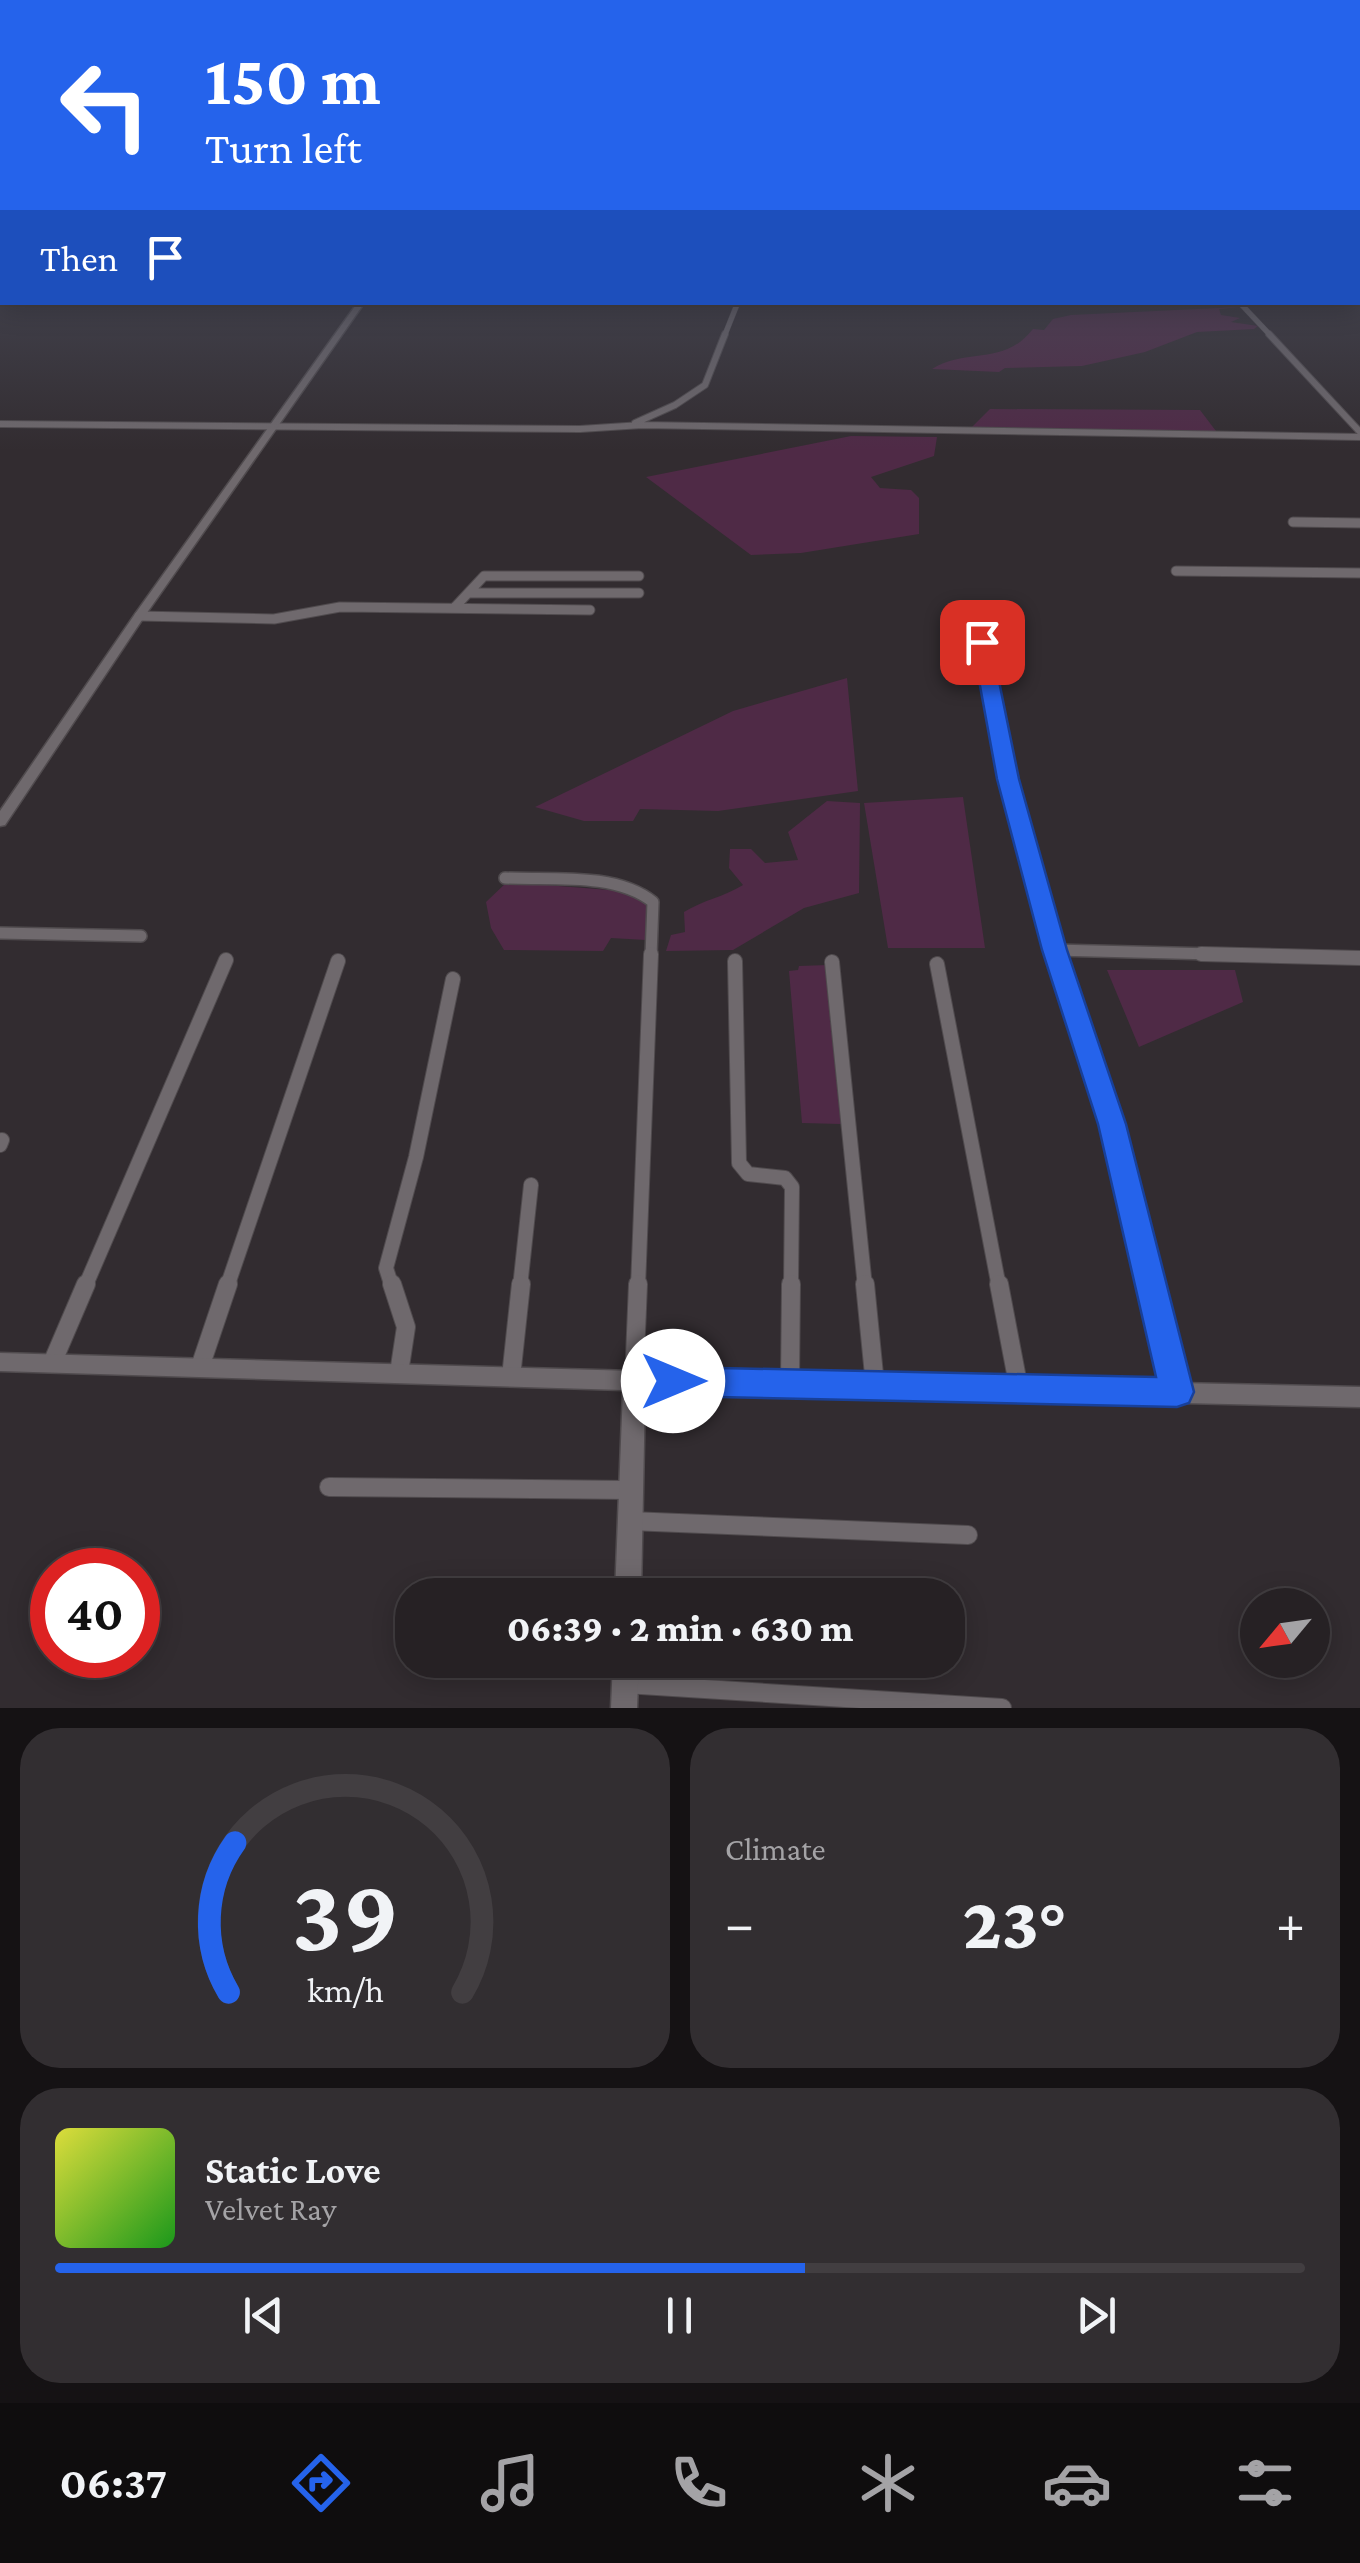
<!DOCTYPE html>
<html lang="en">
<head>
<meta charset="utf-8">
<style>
  body { margin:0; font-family:"Crimson Pro",serif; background:#322e31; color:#f1f3f6; height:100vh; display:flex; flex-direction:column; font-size:38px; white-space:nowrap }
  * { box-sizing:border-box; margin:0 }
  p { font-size:32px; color:#a4a3a6 }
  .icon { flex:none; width:55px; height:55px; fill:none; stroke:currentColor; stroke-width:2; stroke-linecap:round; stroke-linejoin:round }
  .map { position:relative; height:1708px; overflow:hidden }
  .details { display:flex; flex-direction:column; gap:20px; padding:20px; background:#151214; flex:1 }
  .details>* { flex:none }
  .hud { position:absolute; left:0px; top:0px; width:1360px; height:305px; box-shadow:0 5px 25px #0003,0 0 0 2px #423e41; background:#2563eb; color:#fff; overflow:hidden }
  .needle { width:65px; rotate:241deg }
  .fabs { position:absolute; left:1240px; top:1588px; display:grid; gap:20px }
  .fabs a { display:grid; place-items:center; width:90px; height:90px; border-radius:50%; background:#262124; box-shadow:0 5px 25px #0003,0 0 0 2px #423e41; font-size:50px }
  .speed { position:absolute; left:30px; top:1548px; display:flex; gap:20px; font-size:50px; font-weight:700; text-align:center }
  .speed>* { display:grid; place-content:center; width:130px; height:130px; border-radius:50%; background:#262124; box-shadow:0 5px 25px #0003,0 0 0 2px #423e41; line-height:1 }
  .speed .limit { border:15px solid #d22; background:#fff; color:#111 }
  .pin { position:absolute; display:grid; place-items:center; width:85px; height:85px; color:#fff; margin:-42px; border-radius:20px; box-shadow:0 5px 15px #0006 }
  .me { position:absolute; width:110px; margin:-55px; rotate:90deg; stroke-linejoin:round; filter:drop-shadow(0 0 8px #0008) }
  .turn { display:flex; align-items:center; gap:35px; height:210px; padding:0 40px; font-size:45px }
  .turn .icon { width:130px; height:130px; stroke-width:2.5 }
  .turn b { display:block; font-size:70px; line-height:85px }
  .then { display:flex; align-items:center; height:95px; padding:0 40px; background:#0003; gap:20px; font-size:38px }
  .big { font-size:75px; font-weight:800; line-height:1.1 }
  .details .card { flex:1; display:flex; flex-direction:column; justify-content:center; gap:15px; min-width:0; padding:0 35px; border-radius:40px; background:#322e31 }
  .details .dial { align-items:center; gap:0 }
  .dial svg { height:260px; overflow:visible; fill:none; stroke:#423e41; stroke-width:7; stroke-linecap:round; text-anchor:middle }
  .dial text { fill:#f1f3f6; stroke:none }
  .song { display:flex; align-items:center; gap:30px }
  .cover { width:120px; height:120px; border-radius:15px; background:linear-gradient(135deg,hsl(60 70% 55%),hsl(120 70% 35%)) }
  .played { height:10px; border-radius:5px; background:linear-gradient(90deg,#2563eb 60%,#423e41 60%) }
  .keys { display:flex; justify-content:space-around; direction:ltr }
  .heat { display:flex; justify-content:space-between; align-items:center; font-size:55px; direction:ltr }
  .details .tiles { flex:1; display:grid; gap:20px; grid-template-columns:1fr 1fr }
  .card:last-child { grid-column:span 2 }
  .trip { position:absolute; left:395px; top:1578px; width:570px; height:100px; border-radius:40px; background:#262124; box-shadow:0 5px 25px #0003,0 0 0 2px #423e41; font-weight:800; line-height:100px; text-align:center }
  .dock { display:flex; height:160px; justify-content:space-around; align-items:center; background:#0f0d0e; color:#a4a3a6 }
  .dock .icon { width:70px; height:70px }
  .dock .selected { color:#2563eb }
  .dock b { font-size:45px; color:#f1f3f6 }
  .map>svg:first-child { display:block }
  .green { fill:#4f2a46 }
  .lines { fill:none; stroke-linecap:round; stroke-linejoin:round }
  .minor-far5-casing { stroke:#504b4e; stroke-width:6 }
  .minor-far4-casing { stroke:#504b4e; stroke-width:8 }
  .minor-far3-casing { stroke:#504b4e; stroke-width:11 }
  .minor-far2-casing { stroke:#504b4e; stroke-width:14 }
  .minor-far1-casing { stroke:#504b4e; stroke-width:16 }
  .minor-casing { stroke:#504b4e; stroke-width:20 }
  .tertiary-casing { stroke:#504b4e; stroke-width:3 }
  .minor-far5 { stroke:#6f696d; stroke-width:5 }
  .minor-far4 { stroke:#6f696d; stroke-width:6 }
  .minor-far3 { stroke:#6f696d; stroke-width:9 }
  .minor-far2 { stroke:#6f696d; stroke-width:11 }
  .minor-far1 { stroke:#6f696d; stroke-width:14 }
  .minor { stroke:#6f696d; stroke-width:18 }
  .tertiary { fill:#6f696d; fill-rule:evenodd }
  .route { fill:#2563eb; stroke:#184099; stroke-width:2.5 }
</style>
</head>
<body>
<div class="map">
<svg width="1360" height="1708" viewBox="0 0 1360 1708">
  <rect width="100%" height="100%" fill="#322c30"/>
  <!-- green -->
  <path class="green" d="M1240,307l-21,2 2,6 19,3 -9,4 27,4 -4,3 -57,3 -52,20 -63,14 -77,2 -6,4 -67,-3c36,-22 71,-2 101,-40l11,1 9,-11 18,-4z
    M990,409l210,1 19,25 -251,-4z
    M851,436l86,1 -3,19 -63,21 9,11 31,2 8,8v36l-118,19 -50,2 -105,-78z
    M847,678l11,113 -140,20 -78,-2 -7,12h-49l-49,-14 198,-96z
    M963,797l22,151h-97l-24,-145z
    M827,801l33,2 -1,90 -55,15 -71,42 -67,1 5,-16 14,-3 -1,-20c19,-12 40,-15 59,-27l-14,-17 1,-19h21l14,14 33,-3 -10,-28z
    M507,882l128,10 14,12 -3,36 -35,-2 -8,13 -99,-1 -13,-22 -5,-26z
    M828,965l13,159 -39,-1 -13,-152 9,-1 1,-4z
    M1107,970h128l8,32 -104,45z"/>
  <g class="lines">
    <!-- minor-far5 casing -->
    <g class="minor-far5-casing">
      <path id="minor-far5" d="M1239,302l33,35
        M724,337l14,-35"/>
    </g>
    <!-- minor-far4 casing -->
    <g class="minor-far4-casing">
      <path id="minor-far4" d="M1269,334l91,98
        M635,423l40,-18 30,-20 20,-51
        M0,424l580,5 62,-4 718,12"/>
    </g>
    <!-- minor-far3 casing -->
    <g class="minor-far3-casing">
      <path id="minor-far3" d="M1293,522l67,1
        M1176,571l184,2
        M469,593h170
        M455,607l29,-31h155
        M139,616l135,3 66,-12 250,3
        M975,625l11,30 8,43"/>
    </g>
    <!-- minor-far2 casing -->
    <g class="minor-far2-casing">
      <path id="minor-far2" d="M993,695l15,84 49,177
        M505,878c45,2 111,-6 148,24l-2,54
        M0,933l141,3
        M1055,950l241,6"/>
    </g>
    <!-- minor-far1 casing -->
    <g class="minor-far1-casing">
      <path id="minor-far1" d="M1056,954l56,170 39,163
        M1201,954l159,4
        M735,961l4,202 9,11 37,4 7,9 -1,100
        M832,962l33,325
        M937,964l62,323
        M0,1145l2,-5
        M85,1287l141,-327
        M227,1287l111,-326
        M392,1287l-6,-19 30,-111 37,-178
        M520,1287l11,-102
        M638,1287l13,-333"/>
    </g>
    <!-- minor casing -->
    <g class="minor-casing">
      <path id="minor" d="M392,1284l14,43 -7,46
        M865,1284l10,101
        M999,1284l20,105
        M1151,1284l26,108
        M53,1361l33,-77
        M200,1367l28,-83
        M511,1377l10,-93
        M634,1381l4,-97
        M790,1382l1,-98
        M329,1487l302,3
        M630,1521l338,14
        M625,1684l377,24"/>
    </g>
    <!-- tertiary casing -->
    <g class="tertiary-casing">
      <path id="tertiary" d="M358,302h7l-221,315 -139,208 -5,1v-15l135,-197z
        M0,1353l634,18 726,16v20l-715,-16 -4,204h-26l8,-205 -623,-19z
        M613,1660h26l-2,48h-26z"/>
    </g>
    <!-- minor-far5 -->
    <use href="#minor-far5" class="minor-far5"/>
    <!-- minor-far4 -->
    <use href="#minor-far4" class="minor-far4"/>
    <!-- minor-far3 -->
    <use href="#minor-far3" class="minor-far3"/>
    <!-- minor-far2 -->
    <use href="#minor-far2" class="minor-far2"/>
    <!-- minor-far1 -->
    <use href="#minor-far1" class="minor-far1"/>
    <!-- minor -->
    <use href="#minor" class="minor"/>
    <!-- tertiary -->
    <use href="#tertiary" class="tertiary"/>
  </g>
  <!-- sky -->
  <linearGradient id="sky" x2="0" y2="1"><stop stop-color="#1c181a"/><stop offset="0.47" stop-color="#494b59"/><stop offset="1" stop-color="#494b59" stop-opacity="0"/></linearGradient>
  <rect width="1360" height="451" fill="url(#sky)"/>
  <!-- route -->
  <path class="route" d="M982,637l9,5 28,137 48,171 59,174 68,268 -5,11 -12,4 -504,-11 -12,-4 -5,-11 5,-10 12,-4 483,10 -58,-253 -56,-174 -45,-171 -25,-137z"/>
</svg>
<div class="fabs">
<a><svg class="needle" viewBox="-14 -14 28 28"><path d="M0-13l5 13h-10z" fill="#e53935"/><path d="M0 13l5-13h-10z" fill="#a4a3a6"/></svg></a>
</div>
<div class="speed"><div class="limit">40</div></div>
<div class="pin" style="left:982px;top:642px;background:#d93025"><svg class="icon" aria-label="arrive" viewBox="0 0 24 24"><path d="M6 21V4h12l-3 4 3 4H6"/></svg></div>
<svg class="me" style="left:673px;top:1381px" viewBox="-20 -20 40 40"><circle r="19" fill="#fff"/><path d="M0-13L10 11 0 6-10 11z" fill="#2563eb"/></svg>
<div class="trip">06:39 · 2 min · 630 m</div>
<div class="hud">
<div class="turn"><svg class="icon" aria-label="left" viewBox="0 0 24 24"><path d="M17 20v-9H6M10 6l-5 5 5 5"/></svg><div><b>150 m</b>Turn left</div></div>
<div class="then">Then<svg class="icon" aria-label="arrive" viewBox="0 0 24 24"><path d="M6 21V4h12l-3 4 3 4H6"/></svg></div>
</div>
</div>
<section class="details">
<div class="tiles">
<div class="card dial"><svg viewBox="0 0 100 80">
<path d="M14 69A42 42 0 1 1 86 69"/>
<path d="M14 69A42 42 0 0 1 16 23" stroke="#2563eb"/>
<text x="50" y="56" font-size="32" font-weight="700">39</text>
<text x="50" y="72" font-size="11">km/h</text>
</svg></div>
<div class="card"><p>Climate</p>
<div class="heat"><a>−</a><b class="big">23°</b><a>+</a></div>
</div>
<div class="card">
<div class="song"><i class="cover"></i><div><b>Static Love</b><p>Velvet Ray</p></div></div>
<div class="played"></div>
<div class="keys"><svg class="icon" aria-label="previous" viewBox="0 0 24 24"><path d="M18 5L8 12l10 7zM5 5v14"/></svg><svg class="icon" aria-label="pause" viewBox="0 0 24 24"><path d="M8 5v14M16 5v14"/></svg><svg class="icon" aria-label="next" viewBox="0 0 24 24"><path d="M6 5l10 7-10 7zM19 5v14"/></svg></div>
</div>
</div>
</section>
<nav class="dock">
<b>06:37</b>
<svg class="icon selected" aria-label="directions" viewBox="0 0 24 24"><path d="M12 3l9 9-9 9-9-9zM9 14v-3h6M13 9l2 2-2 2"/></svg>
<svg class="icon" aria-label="music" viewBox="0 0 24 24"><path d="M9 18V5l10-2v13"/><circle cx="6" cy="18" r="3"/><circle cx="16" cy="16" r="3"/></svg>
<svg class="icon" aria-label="phone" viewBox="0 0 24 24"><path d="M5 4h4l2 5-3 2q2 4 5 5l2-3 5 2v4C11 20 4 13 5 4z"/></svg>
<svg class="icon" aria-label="climate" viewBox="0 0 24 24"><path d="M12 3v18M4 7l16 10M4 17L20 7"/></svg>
<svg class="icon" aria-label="car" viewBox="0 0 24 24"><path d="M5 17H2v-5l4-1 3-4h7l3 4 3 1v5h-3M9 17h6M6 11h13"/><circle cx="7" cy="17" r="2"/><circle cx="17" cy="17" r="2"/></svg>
<svg class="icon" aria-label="filters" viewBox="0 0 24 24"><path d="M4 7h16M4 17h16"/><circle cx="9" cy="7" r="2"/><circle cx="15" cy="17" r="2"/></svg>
</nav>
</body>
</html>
